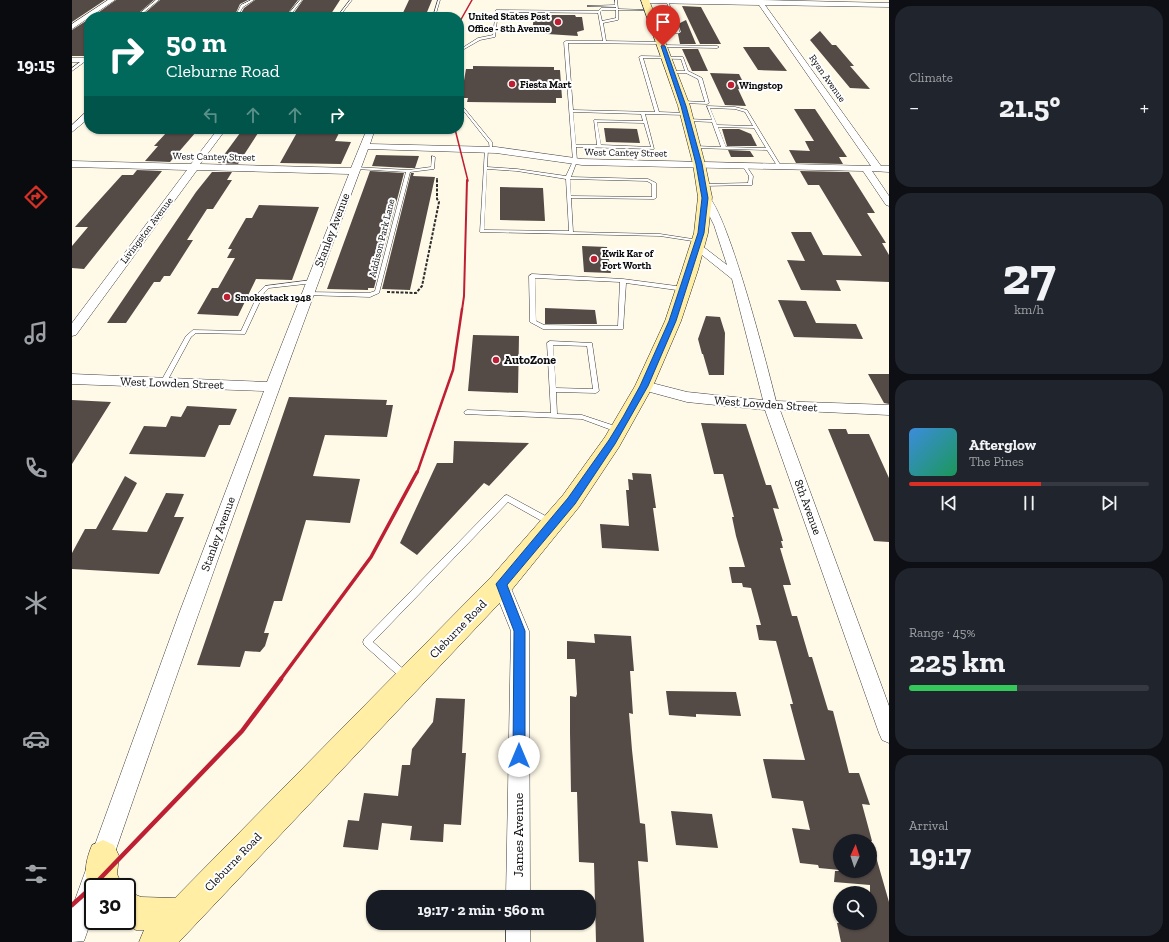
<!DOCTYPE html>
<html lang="en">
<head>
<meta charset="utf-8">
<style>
  body { margin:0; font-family:"Zilla Slab",serif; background:#20242c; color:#f1f3f6; height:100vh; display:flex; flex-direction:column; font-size:15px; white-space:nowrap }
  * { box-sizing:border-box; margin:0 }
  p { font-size:13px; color:#9ea1a6 }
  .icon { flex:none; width:22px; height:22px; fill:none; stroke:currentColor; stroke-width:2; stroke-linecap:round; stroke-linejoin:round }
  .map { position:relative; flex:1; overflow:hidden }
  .drawer { display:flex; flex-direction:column; gap:6px; padding:6px; background:#0d0f14; width:280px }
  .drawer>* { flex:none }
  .top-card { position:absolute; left:12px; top:12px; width:380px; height:122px; border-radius:16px; box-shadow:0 1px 3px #0004; background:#00695c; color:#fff; overflow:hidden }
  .needle { width:26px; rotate:3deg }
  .fabs { position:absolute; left:761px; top:834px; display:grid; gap:8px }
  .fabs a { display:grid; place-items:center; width:44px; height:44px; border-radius:50%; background:#171b24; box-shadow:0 1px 3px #0004; font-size:20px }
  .speed { position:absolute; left:12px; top:878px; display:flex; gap:8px; font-size:20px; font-weight:700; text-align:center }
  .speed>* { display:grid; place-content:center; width:52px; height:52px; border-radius:50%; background:#171b24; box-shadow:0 1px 3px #0004; line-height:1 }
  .speed .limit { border:2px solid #111; border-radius:6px; background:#fff; color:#111 }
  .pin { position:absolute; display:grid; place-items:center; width:34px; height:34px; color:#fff; margin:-41px -17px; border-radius:50% 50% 50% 0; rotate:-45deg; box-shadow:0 0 4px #0007 }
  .pin .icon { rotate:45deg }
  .me { position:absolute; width:44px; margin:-22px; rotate:0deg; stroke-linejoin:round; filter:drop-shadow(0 0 3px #0008) }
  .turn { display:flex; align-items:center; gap:14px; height:84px; padding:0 16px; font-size:18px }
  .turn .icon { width:52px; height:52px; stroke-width:2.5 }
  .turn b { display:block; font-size:28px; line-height:34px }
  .lanes { display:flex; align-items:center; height:38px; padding:0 16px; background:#0003; justify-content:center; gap:20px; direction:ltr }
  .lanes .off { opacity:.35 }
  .big { font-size:30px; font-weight:700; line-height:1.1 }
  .drawer .widget { flex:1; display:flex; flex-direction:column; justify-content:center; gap:6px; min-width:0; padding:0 14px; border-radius:16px; background:#20242c }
  .drawer .dial { align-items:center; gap:0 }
  .dial b { font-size:52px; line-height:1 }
  .song { display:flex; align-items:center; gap:12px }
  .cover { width:48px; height:48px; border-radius:6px; background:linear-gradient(135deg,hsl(210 70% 55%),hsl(150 70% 35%)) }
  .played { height:4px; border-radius:2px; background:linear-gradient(90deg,#d93025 55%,#363941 55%) }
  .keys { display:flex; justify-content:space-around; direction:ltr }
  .heat { display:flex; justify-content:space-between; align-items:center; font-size:22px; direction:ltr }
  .charge { height:6px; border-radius:3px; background:linear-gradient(90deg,#34c759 45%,#363941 0) }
  .trip { position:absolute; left:294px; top:890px; width:230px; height:40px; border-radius:16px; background:#171b24; box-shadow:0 1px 3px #0004; font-weight:700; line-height:40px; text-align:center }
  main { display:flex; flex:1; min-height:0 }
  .dock { display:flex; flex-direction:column; width:72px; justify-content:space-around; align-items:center; background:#090b0e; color:#9ea1a6 }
  .dock .icon { width:28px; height:28px }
  .dock .selected { color:#d93025 }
  .dock b { font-size:18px; color:#f1f3f6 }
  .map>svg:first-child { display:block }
  .building { fill:#544b47 }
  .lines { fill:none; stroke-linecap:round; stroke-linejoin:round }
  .lane-casing { stroke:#3e3e3e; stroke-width:1 }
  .street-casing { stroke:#3e3e3e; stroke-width:1 }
  .secondary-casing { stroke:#2d2d2d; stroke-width:1 }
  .path-far1 { stroke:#2d2d2d; stroke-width:1.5; stroke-dasharray:2 1; stroke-linecap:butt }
  .path { stroke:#2d2d2d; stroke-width:2; stroke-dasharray:3 1.5; stroke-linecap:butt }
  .lane { fill:#fff; fill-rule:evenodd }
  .street { fill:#fff; fill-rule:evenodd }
  .secondary { fill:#ffeea3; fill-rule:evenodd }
  .rail-far4 { stroke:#be2033; stroke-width:1.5 }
  .rail-far3 { stroke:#be2033; stroke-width:2 }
  .rail-far2 { stroke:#be2033; stroke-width:2.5 }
  .rail-far1 { stroke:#be2033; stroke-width:3.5 }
  .rail { stroke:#be2033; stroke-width:4.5 }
  .route { fill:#1a73e8; stroke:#114b97 }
  .poi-dot { fill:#be2033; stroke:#fff; stroke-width:1.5 }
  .labels { text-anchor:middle; stroke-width:4; stroke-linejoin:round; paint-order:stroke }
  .far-poi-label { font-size:10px; font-weight:bold; fill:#0b0b0b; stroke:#fff; text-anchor:start }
  .far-street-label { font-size:10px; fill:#0b0b0b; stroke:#fff }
  .street-label { font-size:12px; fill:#0b0b0b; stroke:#fff }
  .poi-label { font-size:12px; font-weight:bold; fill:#0b0b0b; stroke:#fff; text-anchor:start }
  .near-street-label { font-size:14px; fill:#0b0b0b; stroke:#fff }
</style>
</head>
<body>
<main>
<nav class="dock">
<b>19:15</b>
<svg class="icon selected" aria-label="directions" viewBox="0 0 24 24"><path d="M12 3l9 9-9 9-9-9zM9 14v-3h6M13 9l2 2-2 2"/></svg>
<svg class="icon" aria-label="music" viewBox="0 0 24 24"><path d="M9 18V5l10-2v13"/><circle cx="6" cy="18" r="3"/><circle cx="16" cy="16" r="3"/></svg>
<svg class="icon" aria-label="phone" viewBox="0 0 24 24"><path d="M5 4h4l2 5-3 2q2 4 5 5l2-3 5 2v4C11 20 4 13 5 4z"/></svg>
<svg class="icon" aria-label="climate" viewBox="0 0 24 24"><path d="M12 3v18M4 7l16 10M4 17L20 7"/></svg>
<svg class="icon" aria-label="car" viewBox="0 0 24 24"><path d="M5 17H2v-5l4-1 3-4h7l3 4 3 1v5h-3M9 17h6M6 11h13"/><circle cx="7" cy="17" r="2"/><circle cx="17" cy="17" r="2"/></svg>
<svg class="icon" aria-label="filters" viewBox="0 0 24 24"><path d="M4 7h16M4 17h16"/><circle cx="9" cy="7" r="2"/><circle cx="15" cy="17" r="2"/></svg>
</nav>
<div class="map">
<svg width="817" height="942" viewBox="0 0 817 942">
  <rect width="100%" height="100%" fill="#fff9e8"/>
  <!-- building -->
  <path class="building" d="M0,0h33l-33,22z
    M44,0h38l-20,17h-42z
    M88,0h88l-8,4 -6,13h-94z
    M183,0h43l-13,17h-46l5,-9z
    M231,0h37l-11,17h-38z
    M337,0h23l-7,17h-24z
    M610,6l19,1 20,37h-21z
    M462,15h41l1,2h6l2,13 -7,2 1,4 -46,-3z
    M17,19v37h-17v-26z
    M614,20l10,24h-16l-2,-10 3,-2 -3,-8z
    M748,31l12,14h4l18,21h-4l20,23 -20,-1 -40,-48z
    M671,47h26l18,24 -29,-1z
    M610,49h16l10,22h-16z
    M401,66l81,1v3h6l2,28h-6v5l-89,-1 1,-4h-7l5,-29h7z
    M638,73l29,1 8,16 -9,-1 8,17 -21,-1z
    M722,109h21l32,48h-8l4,7 -47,-1 -7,-13 21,1 -5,-10h9z
    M532,128l33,1 3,14 -34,-1z
    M171,129l17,1 -22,34 -20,-1z
    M227,129h42l-6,12 16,1 -10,22 -61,-1z
    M650,129h17l12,5 6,12h-30z
    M95,132h29l-26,30 -25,-1 13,-15h-4z
    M656,150l22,1 4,6h-23z
    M304,155l43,1 -4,12h-7l-36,-2z
    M65,170l25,1 -78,98 -12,-1v-22l16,-19h-13l47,-52h11z
    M298,171l34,2 -30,115h-6v2l-41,-1z
    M728,171l49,1 26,41h-8l19,30h-4l7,12v27l-53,-2 5,11 -40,-1 -14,-30 18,1 -14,-29h20l12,23 39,1 -43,-71h-11z
    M140,172h20l-5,8h5l-19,29h-6l-20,31h6l-23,36h-6l-4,6h-6l-28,41h-19l89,-131z
    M339,173h3l-1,3 22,1 -25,113 -28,-1z
    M428,187l43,1 2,33 -45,-1z
    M187,205l60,2 -27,73 -36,-1 -18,37 -41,-2 15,-26h6l17,-30h-8l5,-9h-4l18,-31h6z
    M510,246l25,1 4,26 -27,-1z
    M706,300l28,1 10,22 40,1 7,15 -69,-2z
    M473,308l50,2 2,14h-52z
    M634,316l14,1 5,16 -1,42h-15l-6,-21h-1l-4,-15z
    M401,335l46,1 -1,57 -50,-2z
    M796,374h21v30l-5,-1z
    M217,397l98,3 -1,5h7l-6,32 -62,-2 -12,41 47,3 -10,44 -44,-3 -24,81h-8l-10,32h5l-4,13 -5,6 -15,-1 -5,16 -43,-2z
    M0,400l39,2 -39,62z
    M115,406l50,3 -7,16h-11l-14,32 -76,-3 15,-28 22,1 5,-11 10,1z
    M629,423l45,1 20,61h5l8,24 -6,-1 10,33h-2l2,7h-3l11,37h-8l9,31h5l12,41h3l16,53 5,1 16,62h10l11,32 -8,-1 10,37h-32v29l-21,-2 -1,-3 -18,-2 -8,-35 18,2 -7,-29 -31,-3 -9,-39 42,1 -15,-56h3l-17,-63 -17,-1 -3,-15h5l-10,-37 -8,-1 -1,-4h-10l-3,-16h16l-9,-31 -4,-19h2l-11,-43h-9z
    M756,429h18l2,5h21l20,44v64l-15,-1z
    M382,441l75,2 -40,43 -5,-3 -67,72 -17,-12 37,-80h16z
    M560,473l19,1 5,34h-3l6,43 -57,-3 -2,-24 29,2 -3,-36h3l-1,-11 5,1z
    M53,476l12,7 -25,47 35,2 19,-39 18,1 -10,23h10l-25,57 -87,-5v-16l13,-24h11z
    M522,634l37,2 3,35h-4l3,43 -4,-1 3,37 8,73 5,1 3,38 -10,-1 6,81h-48l-2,-79 -15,-1 -2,-70h-6l-1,-59v-37l6,1 1,-3 -2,-35h-8v-18l28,2z
    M594,691l70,1 5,24 -45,-2v3l-27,-2z
    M364,698l29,1 -3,54h4l-5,72 -17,-1 -1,18 -33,-2 2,-14 -30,-3 -4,27 -35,-3 5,-27 11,1 5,-28 34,3 4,-31h8l2,-16 21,-27z
    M599,811l41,3 6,34 -42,-3z
    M802,850l15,52v40h-48l-4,-19h33v-38l-36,-3 1,-11h35v-20z"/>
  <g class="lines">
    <!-- lane casing -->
    <g class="lane-casing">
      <path id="lane" d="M84,0h3l-21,17h-3z
        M179,0h3l-11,7 -6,10h-2l6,-12z
        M228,0h2l-13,17h-3z
        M278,0h2l-13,17h-2z
        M366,0h2l-5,17h-2z
        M543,0h2l1,9 32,1h-32v10l-15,3 3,18 56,1 2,1 -2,1 -94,-1 5,67 82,2 -16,-55 2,-1 42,1 5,14 14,7 7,25 -2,1 -25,-1 -2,-1 2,-1 23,1 -7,-23 -12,-6h-14l-2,-1 2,-1h13l-4,-12 -38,-1 16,54 27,1 2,1 -2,1 -41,-1 9,35 -78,-2 1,14 -6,16 77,2 8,4v15l-2,1 -83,-1 2,34 87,2 39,6 2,1 -2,1 -39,-6 -180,-4 5,-84 3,1 -1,18 30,2 49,7 7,-15 -9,-119 2,-1h37l-5,-28 -100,-1 -3,25 -15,3 -21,12v-2l19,-12 15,-3 3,-25 102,1 3,-3h15v-1l-29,-1 28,-1zM530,10h14v8l-14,3 -2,-9zM501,112l68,2 2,7 -49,-1 3,25h-21zM525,122l47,1 7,24 -50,-2zM415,169l30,2 49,8 3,52 -85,-1zM498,179l77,2 5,3v13l-81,-1z
        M594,0l2,1 12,32h-23l1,-2h19l-3,-9 -22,-1 21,-1z
        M591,45l54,1 2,1 -2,1 -55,-1z
        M12,59l3,1 -15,11v-3z
        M387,102l33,40v8h-2l-1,-7 -30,-38z
        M635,106l28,1 12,3 34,56 -1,1h-2l-11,-17 -74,-2 -1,-1 2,-1 27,1 -9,-25 -25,-1 -2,-1 2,-1 25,1zM638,108l25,1 10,3 8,14 -36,-1zM646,127l36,1 12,20 -40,-1z
        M360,156l3,1 -1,12 -24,3 -31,121 -9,4 -65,-2v-2l2,-1 62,1 6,-2 31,-119 -50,-3 -2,-1 1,-1 53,3 23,-3z
        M671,164h2l8,12 -1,9 -49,1 -2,-1 2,-1 45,-1 1,-7 -7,-11z
        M460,274l91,5 61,8 3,2 -3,2 -58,-8 -3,46h-80l-13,-7 -1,-46zM463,278l85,4 -2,44 -74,-1 -8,-4z
        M240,280l3,2 -1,1 -45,5 -5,5 -19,41 -49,-1 -5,4 -26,48h-4l-1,-2 26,-47 7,-6 48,1 18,-39 6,-6z
        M478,341l42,2 7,48 -3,2 -40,-1 1,22 25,1 39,13 1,2 -1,2h-4l-35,-13 -117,-5 -1,-2 3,-2 84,3 -4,-70zM481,345l34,1 6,43 -37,-1z
        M435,495l46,25 1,2 -1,2 -3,1 -3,-1 -39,-22 -135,140 36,32 1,3 -1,3 -3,1 -3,-1 -39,-35 -1,-3 1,-3 140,-143z"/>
    </g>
    <!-- street casing -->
    <g class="street-casing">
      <path id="street" d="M36,0h7l-43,29v-5z
        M571,0h119l127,3v4l-124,-2 116,161h8v6l-17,-1 17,25v10l-3,-1 -23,-34 -281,-6 -86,-12 -128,-4c-92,245 -180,491 -265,738h-10v28l-9,26 -12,1v-34l108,-297 84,-220 -192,-7v-10l195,8 82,-208 -152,-4 -121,165 -4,1v-13l115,-153 -115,-3v-6l119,3 27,-35h8l-26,35 151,4 16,-39h8l-5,15 126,3 86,12 289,7 -112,-161 -114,-2z
        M0,58h17v4h-17z
        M14,112h3v6l-17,14v-7z
        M633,194c20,5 64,179 71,207l113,4v10l-109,-5 109,296v37l-7,-3 -3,-7 -114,-323 -78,-8 -48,-13 -2,-3 2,-3 5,-2 43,11 76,8 -31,-121 -40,-32 1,-2h8l26,20 -13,-40 -14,-28z
        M429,576l6,3 22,52 1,266h-24l5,-266 -19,-47 3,-5z
        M434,923h24v19h-24z"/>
    </g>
    <!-- secondary casing -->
    <g class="secondary-casing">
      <path id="secondary" d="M569,0h8l41,106 15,58 7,33 -4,36 -10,37 -17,51 -28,65 -34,61 -40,60 -69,85 -331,350h-40l5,-12h-8l-17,-9h8v-30l14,6 34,1 317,-322 71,-81 42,-58 30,-51 30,-65 17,-51 12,-37 4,-36 -5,-33 -15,-58z
        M31,840l11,5 5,11 -2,18 6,13h-30v8c-11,-17 -8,-33 -1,-50z"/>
    </g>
    <!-- path-far1 -->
    <path class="path-far1" d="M365,178v3"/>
    <!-- path -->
    <path class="path" d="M315,292l29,1 6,-7 17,-84 -2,-3v-19"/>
    <!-- lane -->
    <use href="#lane" class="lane"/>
    <!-- street -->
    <use href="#street" class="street"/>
    <!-- secondary -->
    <use href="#secondary" class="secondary"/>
    <!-- rail-far4 -->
    <path class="rail-far4" d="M387,23l13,-23
      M383,129l13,52"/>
    <!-- rail-far3 -->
    <path class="rail-far3" d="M390,310l2,-14 3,-116"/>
    <!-- rail-far2 -->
    <path class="rail-far2" d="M345,473l36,-103 9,-61"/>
    <!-- rail-far1 -->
    <path class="rail-far1" d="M208,680l91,-123 46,-85"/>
    <!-- rail -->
    <path class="rail" d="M0,905l19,-17 151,-157 39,-52"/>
  </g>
  <!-- route -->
  <path class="route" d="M591,45l2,1 21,60 16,58 6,34 -4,35 -28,88 -28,65 -33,58 -40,60 -68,81 18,46v125l-2,5 -4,2 -4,-2 -2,-5 1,-125 -18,-47 72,-86 41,-58 14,-23 17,-31 29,-65 29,-88 4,-35 -6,-34 -15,-58 -20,-60z"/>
  <!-- markers -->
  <g class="poi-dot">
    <circle cx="486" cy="22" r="4"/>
    <circle cx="440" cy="84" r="4"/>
    <circle cx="659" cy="85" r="4"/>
    <circle cx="522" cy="259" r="4"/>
    <circle cx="155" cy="297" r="4"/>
    <circle cx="424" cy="360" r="4"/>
  </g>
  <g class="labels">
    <!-- far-poi labels -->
    <g class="far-poi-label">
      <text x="478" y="20" text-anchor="end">United States Post<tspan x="478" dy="12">Office - 8th Avenue</tspan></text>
      <text x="448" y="88">Fiesta Mart</text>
      <text x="667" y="89">Wingstop</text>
      <text x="530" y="257">Kwik Kar of<tspan x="530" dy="12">Fort Worth</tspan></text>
      <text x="163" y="301">Smokestack 1948</text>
    </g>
    <!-- far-street labels -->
    <g class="far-street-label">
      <text transform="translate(756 78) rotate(55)" y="4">Ryan Avenue</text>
      <text transform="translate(554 152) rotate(1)" y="4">West Cantey Street</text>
      <text transform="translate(142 156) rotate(1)" y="4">West Cantey Street</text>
      <text transform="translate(74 230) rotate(-53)" y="4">Livingston Avenue</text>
      <text transform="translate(309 238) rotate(-76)" y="4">Addison Park Lane</text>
    </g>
    <!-- street labels -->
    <g class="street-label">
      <text transform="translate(260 230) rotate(-69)" y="4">Stanley Avenue</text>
      <text transform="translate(100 383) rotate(2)" y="4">West Lowden Street</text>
      <text transform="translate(694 404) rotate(4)" y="4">West Lowden Street</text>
      <text transform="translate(736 507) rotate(70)" y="4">8th Avenue</text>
      <text transform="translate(146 534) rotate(-70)" y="4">Stanley Avenue</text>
      <text transform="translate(386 629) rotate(-46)" y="4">Cleburne Road</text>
      <text transform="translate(161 862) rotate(-46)" y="4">Cleburne Road</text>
    </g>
    <!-- poi labels -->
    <g class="poi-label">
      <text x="432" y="364">AutoZone</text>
    </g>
    <!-- near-street labels -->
    <g class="near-street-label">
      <text transform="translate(446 835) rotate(-90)" y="5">James Avenue</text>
    </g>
  </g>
</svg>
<div class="fabs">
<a><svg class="needle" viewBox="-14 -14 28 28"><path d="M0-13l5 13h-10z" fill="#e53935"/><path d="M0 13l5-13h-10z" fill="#9ea1a6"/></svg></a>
<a><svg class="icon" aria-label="search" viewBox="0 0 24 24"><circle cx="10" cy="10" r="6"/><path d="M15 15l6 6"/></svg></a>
</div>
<div class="speed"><div class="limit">30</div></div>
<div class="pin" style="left:591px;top:46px;background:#d93025"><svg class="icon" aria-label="arrive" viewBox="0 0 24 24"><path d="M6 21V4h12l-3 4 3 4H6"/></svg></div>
<svg class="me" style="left:447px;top:756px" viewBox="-20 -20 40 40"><circle r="19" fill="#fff"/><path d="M0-13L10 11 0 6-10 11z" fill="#1a73e8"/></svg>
<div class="trip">19:17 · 2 min · 560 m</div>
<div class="top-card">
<div class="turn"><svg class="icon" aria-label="right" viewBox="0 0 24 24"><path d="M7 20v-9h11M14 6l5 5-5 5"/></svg><div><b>50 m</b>Cleburne Road</div></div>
<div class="lanes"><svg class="icon off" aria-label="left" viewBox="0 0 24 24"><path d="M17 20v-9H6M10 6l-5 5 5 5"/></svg><svg class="icon off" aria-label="ahead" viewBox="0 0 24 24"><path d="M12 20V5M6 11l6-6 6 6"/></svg><svg class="icon off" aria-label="ahead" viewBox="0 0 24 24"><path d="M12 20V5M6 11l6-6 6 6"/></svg><svg class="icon" aria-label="right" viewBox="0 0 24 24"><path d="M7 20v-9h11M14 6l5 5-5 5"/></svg></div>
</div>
</div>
<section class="drawer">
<div class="widget"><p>Climate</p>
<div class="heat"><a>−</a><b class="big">21.5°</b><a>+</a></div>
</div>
<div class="widget dial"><b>27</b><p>km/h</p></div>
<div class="widget">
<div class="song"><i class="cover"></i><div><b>Afterglow</b><p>The Pines</p></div></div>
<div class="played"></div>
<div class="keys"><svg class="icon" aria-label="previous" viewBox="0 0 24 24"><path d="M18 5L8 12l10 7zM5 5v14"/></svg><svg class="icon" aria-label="pause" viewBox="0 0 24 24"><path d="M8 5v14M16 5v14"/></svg><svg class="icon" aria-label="next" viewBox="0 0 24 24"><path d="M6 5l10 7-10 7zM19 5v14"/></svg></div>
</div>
<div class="widget"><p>Range · 45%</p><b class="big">225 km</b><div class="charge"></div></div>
<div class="widget"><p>Arrival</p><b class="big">19:17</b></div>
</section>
</main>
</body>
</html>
